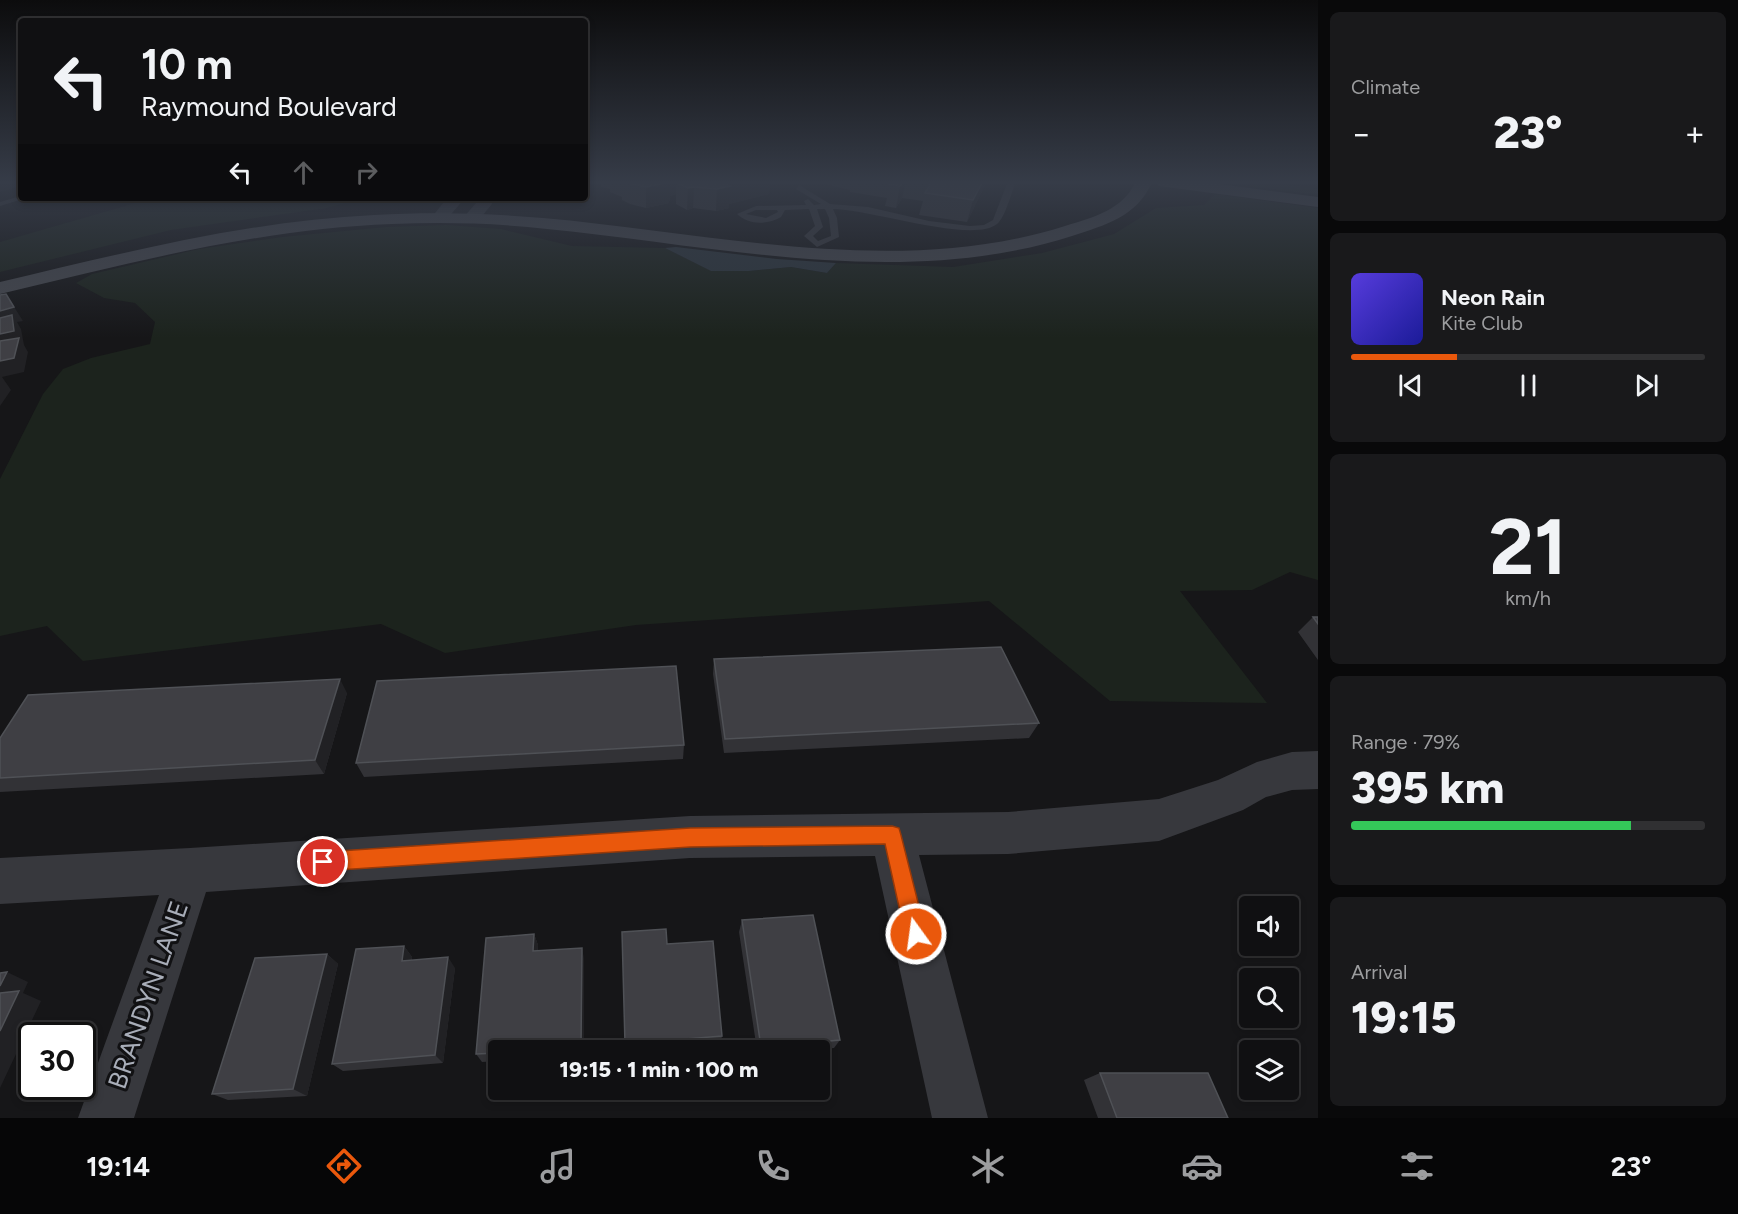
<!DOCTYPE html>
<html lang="en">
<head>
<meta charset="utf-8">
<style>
  body { margin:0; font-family:Figtree,sans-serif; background:#19191b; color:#f1f3f6; height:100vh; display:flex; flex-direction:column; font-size:22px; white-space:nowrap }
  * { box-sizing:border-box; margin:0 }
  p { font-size:20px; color:#9c9d9f }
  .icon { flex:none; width:33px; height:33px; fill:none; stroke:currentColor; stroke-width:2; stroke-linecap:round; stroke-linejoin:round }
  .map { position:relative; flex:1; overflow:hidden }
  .side { display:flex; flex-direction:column; gap:12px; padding:12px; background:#09090a; width:420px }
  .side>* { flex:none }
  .banner { position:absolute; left:18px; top:18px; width:570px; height:183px; border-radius:6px; box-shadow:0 3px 9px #0003,0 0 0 2px #303032; background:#101012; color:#f1f3f6; overflow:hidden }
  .fabs { position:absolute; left:1239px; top:896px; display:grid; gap:12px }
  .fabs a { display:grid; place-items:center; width:60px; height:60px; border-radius:6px; background:#101012; box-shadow:0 3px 9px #0003,0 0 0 2px #303032; font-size:30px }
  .speed { position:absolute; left:18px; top:1022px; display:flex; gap:12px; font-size:30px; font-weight:700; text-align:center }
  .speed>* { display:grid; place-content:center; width:78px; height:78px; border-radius:50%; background:#101012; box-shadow:0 3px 9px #0003,0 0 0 2px #303032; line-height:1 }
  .speed .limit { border:3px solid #111; border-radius:9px; background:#fff; color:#111 }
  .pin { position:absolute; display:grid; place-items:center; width:51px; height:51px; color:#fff; margin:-26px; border:3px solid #fff; border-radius:50%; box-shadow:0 2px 6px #0007 }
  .me { position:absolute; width:66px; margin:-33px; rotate:346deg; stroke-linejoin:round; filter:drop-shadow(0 0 4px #0008) }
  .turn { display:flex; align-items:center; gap:21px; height:126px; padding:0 24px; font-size:27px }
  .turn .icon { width:78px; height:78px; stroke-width:2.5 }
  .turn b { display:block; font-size:42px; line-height:51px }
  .lanes { display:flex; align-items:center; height:57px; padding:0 24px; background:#0003; justify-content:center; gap:30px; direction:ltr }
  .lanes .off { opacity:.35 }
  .big { font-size:45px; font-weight:800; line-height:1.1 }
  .side .widget { flex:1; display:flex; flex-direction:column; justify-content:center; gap:9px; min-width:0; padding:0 21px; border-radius:9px; background:#19191b }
  .side .dial { align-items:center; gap:0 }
  .dial b { font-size:78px; line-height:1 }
  .song { display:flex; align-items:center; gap:18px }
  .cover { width:72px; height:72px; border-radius:9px; background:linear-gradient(135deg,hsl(250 70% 55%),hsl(240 70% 35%)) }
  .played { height:6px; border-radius:3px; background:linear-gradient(90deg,#ea580c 30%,#303032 30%) }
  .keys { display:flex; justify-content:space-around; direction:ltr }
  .heat { display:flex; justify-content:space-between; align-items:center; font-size:33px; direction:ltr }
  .charge { height:9px; border-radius:4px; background:linear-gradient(90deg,#34c759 79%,#303032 0) }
  .trip { position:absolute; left:488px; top:1040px; width:342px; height:60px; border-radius:6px; background:#101012; box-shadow:0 3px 9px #0003,0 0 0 2px #303032; font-weight:800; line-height:60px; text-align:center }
  .tab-bar { display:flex; height:96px; justify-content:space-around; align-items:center; background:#060607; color:#9c9d9f }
  .tab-bar .icon { width:42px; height:42px }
  .tab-bar .on { color:#ea580c }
  .tab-bar b { font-size:27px; color:#f1f3f6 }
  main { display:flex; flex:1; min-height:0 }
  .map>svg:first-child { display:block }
  .green { fill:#1c231d }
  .water { fill:#2c353c }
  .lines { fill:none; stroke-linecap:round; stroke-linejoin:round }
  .lane { fill:#37383d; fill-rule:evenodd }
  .street { fill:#37383d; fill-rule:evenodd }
  .secondary { fill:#45474d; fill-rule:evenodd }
  .wall { fill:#323236 }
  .shaded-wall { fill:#212124 }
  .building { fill:#3f3f44; stroke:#4f5156; stroke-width:1.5 }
  .route { fill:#ea580c; stroke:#983908; stroke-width:1.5 }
  .labels { text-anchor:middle; stroke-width:6; stroke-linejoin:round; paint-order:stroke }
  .near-street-label { font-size:26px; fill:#a8adb8; stroke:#111113 }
</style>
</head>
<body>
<main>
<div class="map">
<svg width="1318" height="1118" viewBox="0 0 1318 1118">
  <rect width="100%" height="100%" fill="#161618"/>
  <!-- green -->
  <path class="green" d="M1212,181h45l61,8v6z
    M1215,194l103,14v372l-28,-8 -38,18 -72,1 87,112 -157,-2 -121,-100 -353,24 -191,28 -64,-29 -298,37 -36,-35 -47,10v-157l43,-85 20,-25 28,-11 59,-14 5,-22 -20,-19 -31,-5 -28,-15 16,-9 107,-25 83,-12 104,-10 61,-2 54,4 71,17 93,2 47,23h37l42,-4 36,6 9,-10 117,4 89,-14 72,-19 42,-26 48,-3z
    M153,198h208l-34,10 -156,22 -171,42v-30z"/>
  <!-- water -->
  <path class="water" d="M676,247l101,12 59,4 -9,10 -36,-6 -42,4h-38l-46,-23z"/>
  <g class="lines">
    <!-- lane -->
    <path class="lane" d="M1008,181h8c-4,10 -11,37 -19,43 -25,20 -127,-15 -164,-15l4,9 2,19 -22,10 -13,-11 11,-10 -6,-17 -24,1 -4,7c-13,8 -33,8 -44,-3l19,-8 50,-1 -2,-4 4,-2 6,6 7,-1 -25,-15 3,-4 31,19 38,3 61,14 41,5 14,-1 9,-5zM817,209h8l4,9 2,18 -13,5 -5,-5 10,-9zM756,210h21l1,2 -12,6 -20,-4z
      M21,196v2h5l-26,8v-4z"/>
    <!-- street -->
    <path class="street" d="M447,198h18l-19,22h-12l-2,-3z
      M476,198h16v6l-15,18h-12l-2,-4 13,-15z
      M1318,751v38l-26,1 -26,7 -23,13 -84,31 -151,13 -89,1 69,263h-56l-57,-262 -185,2 -484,34 -72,226h-56l81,-223 -159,9v-46l190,-10 500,-32 318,-4 151,-13 59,-19 39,-18 35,-10z"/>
    <!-- secondary -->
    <path class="secondary" d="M1136,181h60l122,16v10l-159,-21 -7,-4c-15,35 -47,43 -80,54 -169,54 -353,10 -525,-7 -52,-6 -104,-7 -155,-5 -133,5 -263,39 -392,70v-12c123,-29 247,-61 374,-67 56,-3 113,-2 169,3 171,15 354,61 522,8 29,-9 58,-16 71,-45z"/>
  </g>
  <!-- wall -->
  <path class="wall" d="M596,181h174l-1,13 -40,10v4l-13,3 -23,-3 -6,2 -11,-6v-10l-6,2v5h-1v2l-23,5 -16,-4 -8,-4v-3l-12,-5v-3l-9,-2v-3z
    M826,181h161l-20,41 -48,-7 4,-14 -21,-3 -6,10 -11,-2 2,-8 -37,-6v-2l-25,-6z
    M1313,617h5v43l-20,-28z
    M714,659l325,64 -10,15 -305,15 -11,-79z
    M347,693l-23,81 -324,18v-54z
    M684,745l-1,14 -319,18 -8,-14z
    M742,920l98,120 -6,8 -22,2h-55l-18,-118z
    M534,934l4,11v6l46,7v92h-86v11l-16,1 -6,-8z
    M667,944l55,92 -2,9 -68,5h-26l-1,-6z
    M404,946l8,11v3l43,8 -12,95 -100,8 -11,-7z
    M327,954l11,10 -31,132 -79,4 -16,-6z
    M1100,1073l128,45h-130l-14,-38z"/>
  <!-- shaded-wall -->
  <path class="shaded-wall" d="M0,181h21v5l-21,6z
    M664,181h14v2l-2,-1v12l-6,2v5h-1v2l-23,5v-21z
    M736,181h34l-1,13 -40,10v4l-13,3 1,-22 8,-5z
    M904,181h2l-4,17 -6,10 4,-22z
    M983,181h4l-20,41 6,-22z
    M694,187l-1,21 -6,2 1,-22z
    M6,294l17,27 -6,1 4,7 3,16 4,7 -4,20 -22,5 9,13 -11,16v-95z
    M340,679l7,14 -23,81 -9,-14z
    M534,934l4,11 -1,16 -4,-10z
    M404,946l8,11 -2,14 -8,-10z
    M582,948l2,10v92h-2l-1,-4z
    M327,954l11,10 -31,132 -14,-7z
    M448,957l7,11 -12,95 -8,-8z
    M7,972l21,10 -5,11 18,8 -41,87v-102z"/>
  <!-- building -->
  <path class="building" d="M626,181h42l1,1 -23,5 -17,-4z
    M682,181h54l-11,3 5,2 -13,3 -23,-2 -6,1 -12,-6z
    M892,181h12l-4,5 -11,-2z
    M932,181h51l-10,19 -48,-7z
    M6,294l8,13 -14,4v-16z
    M12,315l2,16 -14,3v-16z
    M19,338l-5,20 -14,3v-20z
    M1313,617h5v7z
    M1001,647l38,76 -314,16 -11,-80z
    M676,666l8,79 -328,18 21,-82z
    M340,679l-25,81 -315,18v-40l28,-43z
    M813,915l27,125 -79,7 -19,-127z
    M666,929l1,15 46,-3 9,95 -97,8 -3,-112z
    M534,934l-1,17 49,-3 -1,98 -50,4h-33v3l-22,1 10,-116z
    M404,946l-2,15 46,-4 -13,98 -103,9 24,-115z
    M327,954l-34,135 -81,5 43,-136z
    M7,972l-7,14v-13z
    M19,991l-19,40v-38z
    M1100,1073h108l20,45h-111z"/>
  <!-- sky -->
  <linearGradient id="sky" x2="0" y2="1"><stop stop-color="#0c0c0d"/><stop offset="0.54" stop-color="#363c48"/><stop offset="1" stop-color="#363c48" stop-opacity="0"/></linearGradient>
  <rect width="1318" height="338" fill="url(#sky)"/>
  <!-- route -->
  <path class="route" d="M892,826l7,2 2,7 25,99 -3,7 -7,3 -8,-3 -3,-7 -20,-90 -195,3 -367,24 -7,-2 -3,-7 3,-7 7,-3 367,-24z"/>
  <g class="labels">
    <!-- near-street labels -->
    <g class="near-street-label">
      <text transform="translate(148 995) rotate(-71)" y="9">BRANDYN LANE</text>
    </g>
  </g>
</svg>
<div class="fabs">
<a><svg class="icon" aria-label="sound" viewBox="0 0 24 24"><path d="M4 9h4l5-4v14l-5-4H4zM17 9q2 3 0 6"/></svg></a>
<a><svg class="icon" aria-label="search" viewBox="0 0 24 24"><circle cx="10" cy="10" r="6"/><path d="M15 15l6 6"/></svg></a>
<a><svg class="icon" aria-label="layers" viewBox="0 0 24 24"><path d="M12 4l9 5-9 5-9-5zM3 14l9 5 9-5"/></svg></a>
</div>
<div class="speed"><div class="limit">30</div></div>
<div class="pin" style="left:323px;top:862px;background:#d93025"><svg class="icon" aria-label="arrive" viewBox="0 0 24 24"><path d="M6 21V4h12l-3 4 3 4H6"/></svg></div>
<svg class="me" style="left:916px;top:934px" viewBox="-20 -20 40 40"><circle r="17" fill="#ea580c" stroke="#fff" stroke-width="3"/><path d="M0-11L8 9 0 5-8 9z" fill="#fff"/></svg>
<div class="trip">19:15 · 1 min · 100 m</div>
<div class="banner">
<div class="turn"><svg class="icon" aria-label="left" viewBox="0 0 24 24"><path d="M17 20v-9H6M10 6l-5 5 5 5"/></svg><div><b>10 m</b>Raymound Boulevard</div></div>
<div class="lanes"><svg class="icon" aria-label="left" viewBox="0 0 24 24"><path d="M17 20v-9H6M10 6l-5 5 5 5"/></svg><svg class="icon off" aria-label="ahead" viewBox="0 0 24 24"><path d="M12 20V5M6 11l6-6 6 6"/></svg><svg class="icon off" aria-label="right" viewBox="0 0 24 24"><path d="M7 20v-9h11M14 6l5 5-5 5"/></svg></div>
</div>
</div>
<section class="side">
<div class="widget"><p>Climate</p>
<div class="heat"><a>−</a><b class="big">23°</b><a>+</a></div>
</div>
<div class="widget">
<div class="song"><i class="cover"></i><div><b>Neon Rain</b><p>Kite Club</p></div></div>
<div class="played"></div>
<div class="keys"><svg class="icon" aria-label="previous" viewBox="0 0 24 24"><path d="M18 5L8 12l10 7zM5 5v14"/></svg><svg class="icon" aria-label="pause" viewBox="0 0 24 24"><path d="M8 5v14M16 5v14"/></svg><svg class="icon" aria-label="next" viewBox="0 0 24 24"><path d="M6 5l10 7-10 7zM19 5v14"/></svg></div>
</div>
<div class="widget dial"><b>21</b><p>km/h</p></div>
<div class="widget"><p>Range · 79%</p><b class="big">395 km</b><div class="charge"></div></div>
<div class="widget"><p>Arrival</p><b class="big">19:15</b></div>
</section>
</main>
<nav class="tab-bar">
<b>19:14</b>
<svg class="icon on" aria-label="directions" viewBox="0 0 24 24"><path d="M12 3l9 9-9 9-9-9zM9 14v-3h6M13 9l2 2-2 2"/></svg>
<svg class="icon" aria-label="music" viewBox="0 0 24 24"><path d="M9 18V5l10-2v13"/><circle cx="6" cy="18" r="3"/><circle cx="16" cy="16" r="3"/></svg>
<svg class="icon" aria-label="phone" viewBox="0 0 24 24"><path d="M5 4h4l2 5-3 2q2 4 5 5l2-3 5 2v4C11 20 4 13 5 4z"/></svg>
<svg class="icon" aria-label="climate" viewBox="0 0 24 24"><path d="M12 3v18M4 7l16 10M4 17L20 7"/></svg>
<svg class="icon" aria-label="car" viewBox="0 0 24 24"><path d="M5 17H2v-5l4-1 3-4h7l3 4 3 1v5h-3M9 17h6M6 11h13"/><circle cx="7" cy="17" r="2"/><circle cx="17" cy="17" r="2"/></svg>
<svg class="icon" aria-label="filters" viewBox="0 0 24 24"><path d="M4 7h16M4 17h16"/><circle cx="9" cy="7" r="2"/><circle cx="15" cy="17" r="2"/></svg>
<b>23°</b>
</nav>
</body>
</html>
